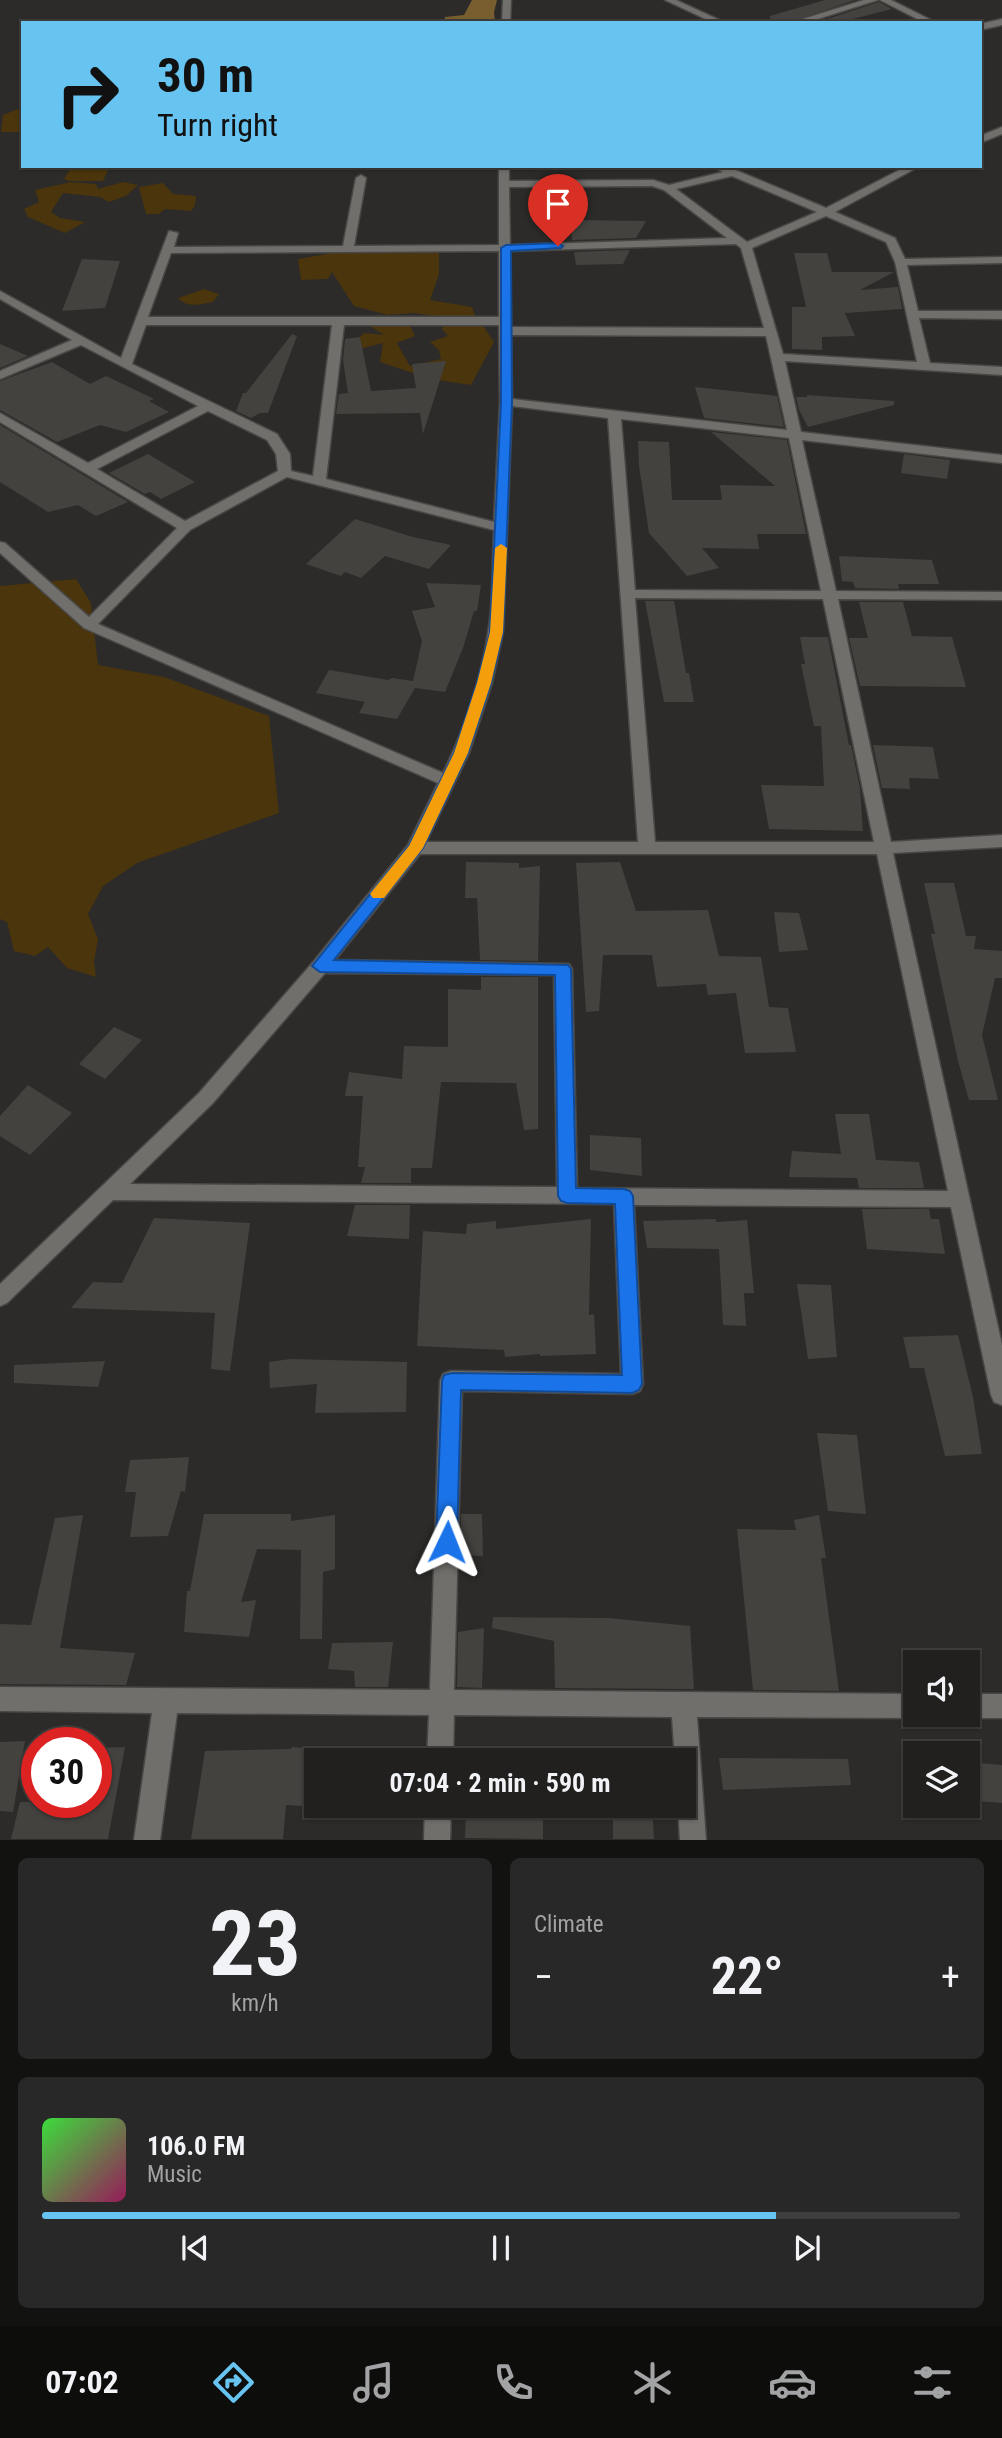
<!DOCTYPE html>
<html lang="en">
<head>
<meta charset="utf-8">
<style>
  body { margin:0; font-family:"Roboto Condensed",sans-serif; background:#292828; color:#f1f3f6; height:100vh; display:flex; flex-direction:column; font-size:26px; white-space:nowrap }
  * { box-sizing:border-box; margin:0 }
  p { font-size:23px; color:#a2a3a4 }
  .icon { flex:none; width:38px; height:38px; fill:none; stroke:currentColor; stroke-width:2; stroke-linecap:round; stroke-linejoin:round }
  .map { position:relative; height:1840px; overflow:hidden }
  .sheet { display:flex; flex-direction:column; gap:18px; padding:18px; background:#121211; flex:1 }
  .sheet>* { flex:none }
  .guide { position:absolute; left:21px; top:21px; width:961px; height:147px; border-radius:0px; box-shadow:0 2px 5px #0004,0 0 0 2px #3e3e3d; background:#67c4f0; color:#111; overflow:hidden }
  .tools { position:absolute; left:903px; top:1650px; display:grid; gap:14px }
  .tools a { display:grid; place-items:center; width:77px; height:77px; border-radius:0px; background:#21201f; box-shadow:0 2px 5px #0004,0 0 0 2px #3e3e3d; font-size:35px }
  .speed { position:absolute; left:21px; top:1727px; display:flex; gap:14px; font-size:35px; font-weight:700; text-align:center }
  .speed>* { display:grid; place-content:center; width:91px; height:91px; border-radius:50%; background:#21201f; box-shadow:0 2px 5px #0004,0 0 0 2px #3e3e3d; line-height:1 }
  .speed .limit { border:10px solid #d22; background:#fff; color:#111 }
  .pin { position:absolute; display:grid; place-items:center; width:60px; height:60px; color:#fff; margin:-72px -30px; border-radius:50% 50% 50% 0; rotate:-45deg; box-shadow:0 0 7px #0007 }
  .pin .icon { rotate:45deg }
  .me { position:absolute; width:77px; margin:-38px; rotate:2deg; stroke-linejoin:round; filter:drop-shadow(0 0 5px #0008) }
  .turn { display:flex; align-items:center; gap:24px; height:147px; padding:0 21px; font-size:32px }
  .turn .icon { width:91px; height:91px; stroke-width:2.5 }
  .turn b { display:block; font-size:49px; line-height:60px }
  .big { font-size:52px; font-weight:700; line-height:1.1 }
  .sheet .card { flex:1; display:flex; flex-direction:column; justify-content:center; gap:10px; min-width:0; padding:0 24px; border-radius:10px; background:#292828 }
  .sheet .dial { align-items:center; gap:0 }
  .dial b { font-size:91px; line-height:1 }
  .song { display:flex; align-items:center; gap:21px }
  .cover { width:84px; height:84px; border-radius:10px; background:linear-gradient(135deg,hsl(120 70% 55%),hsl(330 70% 35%)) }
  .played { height:7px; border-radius:4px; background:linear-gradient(90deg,#67c4f0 80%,#3e3e3d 80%) }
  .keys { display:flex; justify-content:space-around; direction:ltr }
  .heat { display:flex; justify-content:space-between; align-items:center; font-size:38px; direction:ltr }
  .sheet .tiles { flex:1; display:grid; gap:18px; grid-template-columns:1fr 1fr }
  .card:last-child { grid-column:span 2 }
  .trip { position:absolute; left:304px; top:1748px; width:392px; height:70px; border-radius:0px; background:#21201f; box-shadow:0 2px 5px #0004,0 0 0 2px #3e3e3d; font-weight:700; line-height:70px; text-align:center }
  .menu { display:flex; height:112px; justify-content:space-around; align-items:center; background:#0d0d0c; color:#a2a3a4 }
  .menu .icon { width:49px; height:49px }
  .menu .current { color:#67c4f0 }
  .menu b { font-size:32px; color:#f1f3f6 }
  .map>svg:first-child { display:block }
  .green { fill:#4a350c }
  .forest { fill:#785e2e }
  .building { fill:#43423f }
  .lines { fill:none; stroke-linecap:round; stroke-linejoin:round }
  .minor-casing { stroke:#494745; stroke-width:3 }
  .minor { fill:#716f6c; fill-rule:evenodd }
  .route { fill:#1a73e8; stroke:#114b97; stroke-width:2 }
  .slow { fill:#f59e0b }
</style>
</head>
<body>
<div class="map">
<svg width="1002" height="1840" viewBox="0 0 1002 1840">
  <rect width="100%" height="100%" fill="#2c2b29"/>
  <!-- green -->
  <path class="green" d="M23,107v25h-22l2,-17z
    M72,166h38l-7,15h-34l-5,-2z
    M71,182l25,2 2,5 25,-7 15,3 -12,11 -17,6 -9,-5 -37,-4 -12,19 9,6 25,4 -20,11 -37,-16 -4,-8 15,-7 -4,-12z
    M163,183l10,11 23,2 -1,10 -4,5 -26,-2 -6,5h-13l-7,-27z
    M349,250l90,1v23l-9,26 42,7 5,14 -65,-8 -24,2 -34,-9 -22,-34 -4,7 -27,1 -3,-21z
    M204,289l15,5 -6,8c-12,2 -25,7 -35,-4z
    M378,315l30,7 7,14 -18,7 13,23 31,-7 -2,-9 -9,-8 18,-6 -6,-7 3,-6 37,1 12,18 -23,43 -40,-6 -51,-17 3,-19 -23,6 -5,-9 10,-7 19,2 -22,-14z
    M76,579l15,24 7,62 66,12 105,39 10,97 -142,50 -34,23 -15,28 10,25 -4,22 2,16 -29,-9 -19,-21 -13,9 -21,-5 -7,-29 -7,-3v-333z"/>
  <!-- forest -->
  <path class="forest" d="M472,0h25l-3,12 1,11 -51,-1 1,-5 19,-2z"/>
  <!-- building -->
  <path class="building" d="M825,0h30l-67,23h-17l-1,-7z
    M879,2l13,7 -55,14h-22z
    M571,220l75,1 -10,17 -64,2z
    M630,250l-7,14 -47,1 -2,-13z
    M794,253h33l5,19h62l-34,18 38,-3 4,22 -57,4 10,23 -33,1v13l-30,-1v-42h14z
    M82,259l38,2 -15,47 -43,3z
    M292,334l5,2 -29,77h-8l-9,5 -15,-7 7,-18h3z
    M360,337l11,54 45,-3 -4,-24 34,-3 -23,73 -3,-21 -84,1 3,-20 9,-1 -5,-33 2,-21z
    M0,344l28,12 -28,12z
    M52,362l38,22 16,-8 48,23 -5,2 20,11 -43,20 -26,-7 -43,17 -57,-32v-29z
    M695,387l82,9 7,31 -80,-9z
    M807,395l87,6v4l-86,22 -9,-17 -3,-13h11z
    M0,425l40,24 88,53 -32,14 -18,-11 -30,7 -48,-30z
    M711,432l76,8 19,94h-49l2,15 -57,-1 17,20 -32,8 -38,-43 -10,-67 -1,-25 31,1 3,58h50l-2,-15 55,1z
    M148,454l47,28 -34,17 -11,-7 -5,2 -36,-21z
    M904,454l46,6 -3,19 -46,-6z
    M355,519l58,18 38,8 -22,24 -44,-13 -24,22 -16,-6 -4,4 -35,-12z
    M839,556l93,4 7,24h-41l1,5 -44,-1 -2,-6 -11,-1z
    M426,583l55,2 -4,26h-3l-11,37 -18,44 -30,-4 -18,31 -38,-6 6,-11 -49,-9 13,-23 59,10 4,-2 21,3 9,-40 -10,-30 23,-4z
    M645,601h29l12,72h3l5,29h-30z
    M859,602h44l9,34 40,1 14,50 -106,-1 -11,-48h19z
    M800,637h28l21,108h2l9,43 3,43 -94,-2 -8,-44 63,1 -3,-60h-7l-13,-62h4z
    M873,745l60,2 6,32 -30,-1 1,11 -28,-1z
    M466,862l53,1v5l21,-2 -2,95 -58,-1 -3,-62h-12z
    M620,862l16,49 72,-1 11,46 42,1 8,50 19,1 8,44 -51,1 -9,-60 -28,2 -2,-11 -49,3 -5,-32h-49l-4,56 -13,1 -10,-149z
    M924,883h30l12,53h10l-2,13 28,2v27h-7l-13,57 16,65h-29l-11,-39 -27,-127h4z
    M774,912l25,1 9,37 -29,2z
    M481,977h57v152l-14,1 -8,-47 -75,-1 -9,86h-21v15h-50l4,-16h-7l5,-71h-18l4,-24 53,7 2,-33 44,1v-58l33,1z
    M114,1027l28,13 -37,39 -26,-15z
    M28,1085l44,28 -42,42 -30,-19v-20z
    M835,1114h34l7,46 43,2 5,26h-65l-2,-10 -68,-1 3,-26 49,3z
    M590,1135l51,3 1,38 -52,-6z
    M355,1205h55l-1,34 -62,-3z
    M862,1209h67l2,10h8l6,35 -78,-5z
    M154,1218l96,5 -20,148 -19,-2 4,-56 -144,-5 22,-26 29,1z
    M591,1219l-2,96 5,-1 2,40 -56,2v-2l-35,3 -1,-7 -87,-4 6,-115 43,3 1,-10 29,-3v8z
    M716,1219v3l31,-2 7,73h-10l2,33 -23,-1 -4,-76 -72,-1 -4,-27z
    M797,1284l34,1 6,72 -29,2z
    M958,1335l15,62 9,57 -37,2 -21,-88h-14l-7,-31z
    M290,1359l117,3 -1,50 -91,1 2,-29 -47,4 -1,-26z
    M105,1361l-7,26 -84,-4v-18z
    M817,1433l40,2 9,79 -38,-3z
    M189,1457l-4,35 -4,-1 -13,45 -38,1 6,-45h-11l5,-32z
    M204,1514h87v7l44,-6v54l-12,3 -1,67h-22l1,-89 -44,-1 -16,53 15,-2 -7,37 -65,-5 3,-41h3z
    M461,1514h21l1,42 -23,-1z
    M83,1515l-23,133 75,5 -9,32 -126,-1v-60l31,1 24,-107z
    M819,1515l7,43h-5l18,133 -86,-1 -16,-161 59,1 -2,-10z
    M493,1617l116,1 81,8 4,63 -139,-1 -1,-47 -62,-13z
    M484,1628l-2,60 -25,-1 1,-55z
    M393,1642l-5,45h-33l-1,-16 -26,-2 4,-26z
    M25,1741l-12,71 -13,-1v-69z
    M125,1747l-17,92h-97l9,-37h76v-54z
    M292,1747l25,2v58l-31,-2 -3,34h-92l14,-88 86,-2z
    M719,1758l129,1 3,26 -128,5z
    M968,1762l34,3v38l-26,-2z
    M466,1806h77v33l-78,-1z
    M613,1806h39l2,33h-41z"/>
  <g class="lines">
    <!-- minor casing -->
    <g class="minor-casing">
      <path id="minor" d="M503,0h8l-1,23h-8z
        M665,0h11l50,23h-12z
        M864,0h14l-73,23h-15z
        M880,0h11l46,23h-12z
        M1002,19v6l-22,5v-6z
        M1002,127v7l-22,9v-7z
        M499,166h10v15l144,-1 16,5 54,-13 -11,-6h14l100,42 81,-42h13l-85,46 60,26 10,21 97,-2v6l-95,2 11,46h84v8l-83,-1 11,45 72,4v8l-217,-14 16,71 201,23v8l-200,-23 34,151 166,1v8l-164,-1 53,243 111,-7v12l-109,6 109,492v60l-8,-3 -3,-7 -40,-188 -317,-2 9,179 -3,7 -8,3 -170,-3 -8,299 461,4v21h8l-8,3 -218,-1 9,123h-26l-2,-34h6v-46h-9l-3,-43 -218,-2 -1,45h-26l2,-45 -252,-2 -17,127h-26l18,-127 -152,-2v-24l430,3 10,-309 3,-7 8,-3 170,3 -7,-170 -501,-4 -106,103 -7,3v-22l199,-191 115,-132 94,-116 30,-62 -354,-155 -84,-75v-11l5,1 84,74 88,-89 -177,-106v-9l88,50 110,-57 -117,-61 -81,34v-8l72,-31 -72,-41v-8l121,67 48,-127 9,2 -4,14 169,-1 13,-68 5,-3 5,3 -12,68 145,-1zM732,176l85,36 -70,30 -71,-53zM652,186l12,4 63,48 -217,7 -1,-58zM826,216l60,26 9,20 22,100 -134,-8 -31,-106zM736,244l5,4 23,80 -253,-1 -1,-76zM499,251v66h-351l23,-64zM146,325h186l-19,151 -22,-5 -1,-17 -13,-20 -145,-70zM344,325h155l1,77 -6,120 -168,-43zM511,335l255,1 21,94 -275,-31zM512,406l96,12 30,424h-212l43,-89 23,-70 11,-51zM208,411l59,29 9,14 2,17 -93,50 -88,-52zM621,419l168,19 32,153 -186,-1zM287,477l207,53c-2,34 0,70 -6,103 -7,47 -24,97 -45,140l-345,-149 92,-94zM635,598l188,1 51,243h-219zM420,854h457l71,337 -371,-3 -5,-219 -3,-5 -234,-4zM325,973l229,2 3,212 -427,-3 83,-81z
        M968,1694h34v24h-34l-8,-3h8z
        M425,1806h26l-1,34h-26z"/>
    </g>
    <!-- minor -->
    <use href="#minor" class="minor"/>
  </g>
  <!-- route -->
  <path class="route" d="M558,243l5,3 -2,2 -50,3 1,151 -9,230 -12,51 -23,70 -45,95 -89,112 234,5 3,4 5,219 48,1 6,2 3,5 9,188 -3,6 -7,3 -171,-3 -4,152 -3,7 -7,3 -8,-3 -3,-7 6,-161 2,-6 8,-2 170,2 -7,-171 -48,-1 -6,-2 -3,-5 -3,-221 -235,-3 -8,-6 97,-120 45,-93 23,-70 13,-51 11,-230v-154l5,-3z"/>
  <!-- slow -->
  <path class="slow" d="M501,544l6,4 -4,84 -12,51 -23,70 -45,95 -39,50h-11l-3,-4 3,-4 36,-44 45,-93 23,-70 13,-51 5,-84z"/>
</svg>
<div class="tools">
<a><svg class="icon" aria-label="sound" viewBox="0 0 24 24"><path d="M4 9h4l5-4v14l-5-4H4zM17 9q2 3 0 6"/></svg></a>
<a><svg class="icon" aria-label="layers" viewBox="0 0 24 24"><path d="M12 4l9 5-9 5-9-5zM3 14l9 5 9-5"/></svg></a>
</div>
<div class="speed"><div class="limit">30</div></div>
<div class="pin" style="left:558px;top:246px;background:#d93025"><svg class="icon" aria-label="arrive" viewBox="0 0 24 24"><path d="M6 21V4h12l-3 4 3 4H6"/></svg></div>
<svg class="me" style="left:447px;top:1542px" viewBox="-20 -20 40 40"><path d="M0-17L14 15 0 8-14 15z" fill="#1a73e8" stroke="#fff" stroke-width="4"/></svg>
<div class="trip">07:04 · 2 min · 590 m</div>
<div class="guide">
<div class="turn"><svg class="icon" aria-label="right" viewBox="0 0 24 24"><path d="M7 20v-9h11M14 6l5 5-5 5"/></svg><div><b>30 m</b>Turn right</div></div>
</div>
</div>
<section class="sheet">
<div class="tiles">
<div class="card dial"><b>23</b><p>km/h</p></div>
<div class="card"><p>Climate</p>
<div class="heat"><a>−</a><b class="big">22°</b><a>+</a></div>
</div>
<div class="card">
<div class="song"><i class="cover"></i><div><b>106.0 FM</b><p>Music</p></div></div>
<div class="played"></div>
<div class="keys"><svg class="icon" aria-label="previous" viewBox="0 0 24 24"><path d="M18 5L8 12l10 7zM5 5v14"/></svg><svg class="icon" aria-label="pause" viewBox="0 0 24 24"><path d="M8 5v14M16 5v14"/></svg><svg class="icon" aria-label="next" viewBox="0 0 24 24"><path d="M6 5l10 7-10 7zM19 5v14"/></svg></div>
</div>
</div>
</section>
<nav class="menu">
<b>07:02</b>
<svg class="icon current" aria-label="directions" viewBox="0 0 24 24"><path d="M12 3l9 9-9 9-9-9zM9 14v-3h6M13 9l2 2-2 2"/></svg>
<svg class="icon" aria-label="music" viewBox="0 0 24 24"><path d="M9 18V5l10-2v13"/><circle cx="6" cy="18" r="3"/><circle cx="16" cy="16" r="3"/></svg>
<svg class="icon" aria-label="phone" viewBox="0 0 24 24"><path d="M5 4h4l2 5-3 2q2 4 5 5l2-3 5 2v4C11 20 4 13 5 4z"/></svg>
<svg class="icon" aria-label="climate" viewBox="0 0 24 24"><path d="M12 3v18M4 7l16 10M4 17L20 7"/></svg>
<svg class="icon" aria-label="car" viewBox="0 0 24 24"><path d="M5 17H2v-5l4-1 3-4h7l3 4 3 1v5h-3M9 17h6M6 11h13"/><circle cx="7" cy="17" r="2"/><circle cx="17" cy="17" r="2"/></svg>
<svg class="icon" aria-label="filters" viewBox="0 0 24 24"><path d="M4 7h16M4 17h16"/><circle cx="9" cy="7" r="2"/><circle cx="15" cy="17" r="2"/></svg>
</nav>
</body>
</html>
